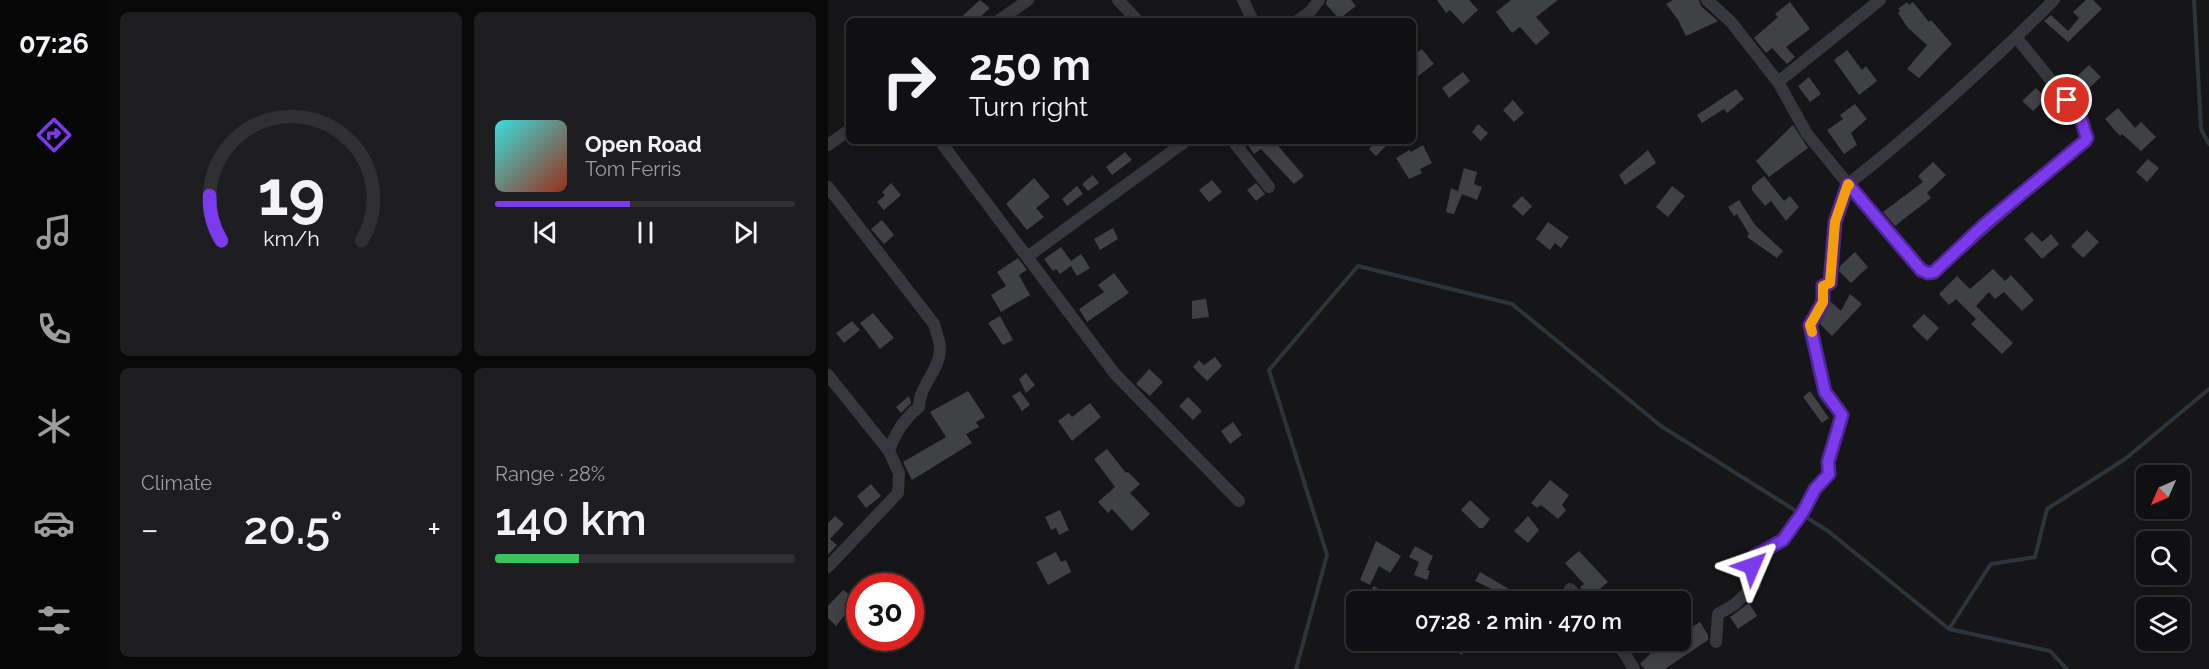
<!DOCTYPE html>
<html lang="en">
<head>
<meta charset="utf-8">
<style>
  body { margin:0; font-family:Raleway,sans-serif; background:#1e1e20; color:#f1f3f6; height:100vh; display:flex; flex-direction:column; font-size:22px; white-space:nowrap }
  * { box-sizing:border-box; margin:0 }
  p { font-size:20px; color:#9c9d9f }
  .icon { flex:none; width:33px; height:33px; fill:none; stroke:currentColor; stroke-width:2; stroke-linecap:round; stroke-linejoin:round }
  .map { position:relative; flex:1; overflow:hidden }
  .drawer { display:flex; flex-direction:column; gap:12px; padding:12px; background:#09090a; width:720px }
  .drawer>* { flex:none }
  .guide { position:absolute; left:18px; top:18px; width:570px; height:126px; border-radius:9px; box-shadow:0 3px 15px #0003,0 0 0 2px #303032; background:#101012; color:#f1f3f6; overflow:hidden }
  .needle { width:39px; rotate:225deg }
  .tools { position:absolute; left:1308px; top:465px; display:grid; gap:12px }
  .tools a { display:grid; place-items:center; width:54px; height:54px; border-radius:9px; background:#101012; box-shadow:0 3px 15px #0003,0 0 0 2px #303032; font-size:30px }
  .speed { position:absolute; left:18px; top:573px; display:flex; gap:12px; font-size:30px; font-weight:700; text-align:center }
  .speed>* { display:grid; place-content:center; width:78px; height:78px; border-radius:50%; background:#101012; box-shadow:0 3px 15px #0003,0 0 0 2px #303032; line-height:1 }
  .speed .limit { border:9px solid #d22; background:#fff; color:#111 }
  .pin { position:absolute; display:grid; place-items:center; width:51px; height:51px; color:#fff; margin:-26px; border:3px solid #fff; border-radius:50%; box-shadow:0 2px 6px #0007 }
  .me { position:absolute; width:66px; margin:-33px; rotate:47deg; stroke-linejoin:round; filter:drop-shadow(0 0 4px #0008) }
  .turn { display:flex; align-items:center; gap:21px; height:126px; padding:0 24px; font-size:27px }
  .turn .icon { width:78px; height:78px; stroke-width:2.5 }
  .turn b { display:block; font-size:42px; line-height:51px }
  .big { font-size:45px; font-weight:600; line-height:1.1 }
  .drawer .widget { flex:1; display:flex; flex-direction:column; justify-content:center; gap:9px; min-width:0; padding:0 21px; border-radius:9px; background:#1e1e20 }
  .drawer .dial { align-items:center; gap:0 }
  .dial svg { height:156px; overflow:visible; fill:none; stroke:#303032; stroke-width:7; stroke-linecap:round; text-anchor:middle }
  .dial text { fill:#f1f3f6; stroke:none }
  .song { display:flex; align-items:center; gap:18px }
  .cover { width:72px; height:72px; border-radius:9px; background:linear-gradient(135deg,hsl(180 70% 55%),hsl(10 70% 35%)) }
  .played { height:6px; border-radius:3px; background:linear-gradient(90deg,#7c3aed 45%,#303032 45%) }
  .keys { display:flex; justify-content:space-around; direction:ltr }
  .heat { display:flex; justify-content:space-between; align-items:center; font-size:33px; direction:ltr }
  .charge { height:9px; border-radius:4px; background:linear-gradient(90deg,#34c759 28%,#303032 0) }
  .drawer .tiles { flex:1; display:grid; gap:12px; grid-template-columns:repeat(2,1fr) }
  .trip { position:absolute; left:518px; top:591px; width:345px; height:60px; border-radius:9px; background:#101012; box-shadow:0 3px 15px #0003,0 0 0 2px #303032; font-weight:600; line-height:60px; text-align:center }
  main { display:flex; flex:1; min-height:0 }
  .dock { display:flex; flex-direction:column; width:108px; justify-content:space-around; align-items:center; background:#060607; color:#9c9d9f }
  .dock .icon { width:42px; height:42px }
  .dock .selected { color:#7c3aed }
  .dock b { font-size:27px; color:#f1f3f6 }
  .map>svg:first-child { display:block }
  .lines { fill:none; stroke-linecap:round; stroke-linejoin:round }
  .stream { stroke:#2c353c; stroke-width:4 }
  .building { fill:#404145 }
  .minor { stroke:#37383d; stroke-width:12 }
  .route-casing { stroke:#51269a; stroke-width:15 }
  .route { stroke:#7c3aed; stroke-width:10 }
  .slow { stroke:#f59e0b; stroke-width:10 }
</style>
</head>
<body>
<main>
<nav class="dock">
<b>07:26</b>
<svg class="icon selected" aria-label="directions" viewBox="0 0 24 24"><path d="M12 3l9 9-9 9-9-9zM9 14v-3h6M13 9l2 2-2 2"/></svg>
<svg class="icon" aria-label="music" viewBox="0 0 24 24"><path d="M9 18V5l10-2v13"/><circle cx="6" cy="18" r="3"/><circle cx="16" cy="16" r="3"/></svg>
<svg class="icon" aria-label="phone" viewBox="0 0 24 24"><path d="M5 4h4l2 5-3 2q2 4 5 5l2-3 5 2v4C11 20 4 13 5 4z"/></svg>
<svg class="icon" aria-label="climate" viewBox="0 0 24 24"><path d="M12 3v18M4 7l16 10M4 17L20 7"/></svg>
<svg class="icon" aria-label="car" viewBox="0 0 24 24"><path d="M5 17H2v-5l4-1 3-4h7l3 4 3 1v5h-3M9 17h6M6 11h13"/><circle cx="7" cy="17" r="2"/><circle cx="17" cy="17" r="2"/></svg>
<svg class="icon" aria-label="filters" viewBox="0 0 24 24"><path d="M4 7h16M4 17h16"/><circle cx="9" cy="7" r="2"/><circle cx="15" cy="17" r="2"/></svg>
</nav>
<section class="drawer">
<div class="tiles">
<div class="widget dial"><svg viewBox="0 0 100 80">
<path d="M14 69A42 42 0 1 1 86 69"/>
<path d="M14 69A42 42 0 0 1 8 46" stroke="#7c3aed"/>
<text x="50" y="56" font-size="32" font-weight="700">19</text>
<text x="50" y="72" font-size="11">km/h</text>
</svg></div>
<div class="widget">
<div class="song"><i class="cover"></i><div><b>Open Road</b><p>Tom Ferris</p></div></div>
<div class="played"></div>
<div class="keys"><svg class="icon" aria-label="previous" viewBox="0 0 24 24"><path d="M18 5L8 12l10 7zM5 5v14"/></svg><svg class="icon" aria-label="pause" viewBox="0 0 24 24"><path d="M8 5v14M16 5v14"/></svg><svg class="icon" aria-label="next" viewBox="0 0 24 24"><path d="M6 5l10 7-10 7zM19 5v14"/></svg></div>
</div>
<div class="widget"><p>Climate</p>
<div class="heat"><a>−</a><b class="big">20.5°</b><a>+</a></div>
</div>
<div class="widget"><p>Range · 28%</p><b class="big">140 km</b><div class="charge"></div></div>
</div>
</section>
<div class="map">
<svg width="1381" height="669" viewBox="0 0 1381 669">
  <rect width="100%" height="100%" fill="#161618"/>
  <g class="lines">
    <!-- stream -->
    <path class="stream" d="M1366,0l7,129 8,15
      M1121,629l42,-65 44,-7 12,-48 78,-50 84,-70
      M468,669l31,-114 -58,-185 89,-104 154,38 149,122 167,105 121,98 101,22 17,18"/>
  </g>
  <!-- building -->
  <path class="building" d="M152,0l10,8 -14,13h-19z
    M499,0h24l5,6 -17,13 -13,-15z
    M609,0h32l9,10 -15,14 -13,-14 -4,3z
    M683,0h47l-22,17 14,16 -14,12 -16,-18 -8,6 -16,-21z
    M845,0h26l2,6 17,15 -32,15 -8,-16 -12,-16z
    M1258,0h7l9,9 -34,33 -24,-21 7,-6 17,16 11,-13 -6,-6z
    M962,2l20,27 -24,18 9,10 -8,7 -15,-16 -6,5 -12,-15 24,-21 -3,-3z
    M1079,2l2,3 4,-3 16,20 2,-2 21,24 -33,34 -12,-9 20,-24 -19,-17 -10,-15 2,-2 -2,-2z
    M594,49l12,15 -21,16v-24z
    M1019,50l15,20 4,-4 11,15 -18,14 -25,-35z
    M1261,65l12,12 -17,16 -12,-12z
    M635,72l7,9 -21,17 -7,-10z
    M981,77l12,17 -11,8 -12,-16z
    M1208,88l10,10 -13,13 -11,-10z
    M908,89l8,10 -17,14 -3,-4 -22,14 -5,-8z
    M685,100l11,13 -10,9 -11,-12z
    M1027,104l12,15 -16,14 6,12 -13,9 -17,-24 16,-11 -3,-4z
    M1290,108l17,20 6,-6 15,15 -15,14 -19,-17 -2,2 -15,-17z
    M650,124l10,9 -7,8 -9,-9z
    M965,125l15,23 -39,29 -13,-16z
    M417,141h29l30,35 -10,8 -33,-35 -7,5z
    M540,141h13l5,5 -10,10 -7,-7 4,-4z
    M595,145l9,18 -12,6 2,4 -13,6 -13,-21 13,-8 2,2z
    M820,150l8,13 -31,22 -6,-10z
    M297,152l7,8 -20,15 -6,-8z
    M1320,159l11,9 -12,14 -11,-10z
    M1105,162l13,13 -19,18 4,5 -36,28 -12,-14 40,-30 -5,-6z
    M636,168l13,4 -3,12 8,3 -5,13 -15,-6 -8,20 -8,-2 5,-24 7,3z
    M265,175l6,8 -11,8 -6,-7z
    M936,176l20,25 6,-5 9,11 -13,14 -15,-20 -6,5 -13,-16v-4z
    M206,178l16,19 -14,11 8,9 -17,13 -21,-26z
    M384,180l10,12 -13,10 -10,-12z
    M63,183l10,12 -17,15 -7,-8 8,-7 -3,-3z
    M428,183l9,11 -9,7 -9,-11z
    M249,186l6,8 -16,12 -5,-7z
    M844,186l13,10 -17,21 -12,-10z
    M694,196l10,10 -9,10 -11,-10z
    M911,200l16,25 28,26 -6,7 -30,-21 2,-3 -12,-20 -3,2 -6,-9z
    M54,220l12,15 -10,9 -13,-15z
    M720,222l21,15 -8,11 -6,-5 -5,7 -14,-11z
    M285,228l5,11 -18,11 -6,-11z
    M1259,230l12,12 -16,16 -12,-12z
    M1204,232l10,10 9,-8 8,10 -17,15 -18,-20z
    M233,247l10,14 10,-7 9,14 -13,8 -6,-10 -11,8 -4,-5 -3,2 -9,-12z
    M1027,252l13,15 -17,16 -12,-12 1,-5z
    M190,258l9,12 -8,5 11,20 -29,17 -10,-17 15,-9 -9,-14z
    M1165,269l12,12 6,-6 23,25 -12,11 -18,-19 -9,7 -6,-7 -13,14 37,37 -11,11 -31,-30 5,-5 -20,-20 -7,6 -10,-11 18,-18 13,13z
    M286,273l15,20 -42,29 -8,-13 25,-17 -6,-7z
    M1022,294l12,10 -30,32 -12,-12 11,-22 10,9z
    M378,299l3,18 -17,2v-18z
    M45,313l21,25 -14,11 -20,-26z
    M1096,314l15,14 -12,13 -15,-15z
    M172,316l13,24 -10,5 -15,-22z
    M24,321l8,9 -16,13 -8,-10z
    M387,357l7,9 -15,15 -14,-14 6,-7 5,5z
    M321,369l14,13 -13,14 -14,-12z
    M198,373l9,12 -9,8 -7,-14z
    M140,391l17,26 -9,5 3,5 -13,7 6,9 -60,37 -9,-18 43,-25 -16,-25z
    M192,391l10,14 -8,6 -10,-15z
    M982,391l19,27 -7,5 -19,-26z
    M81,396l2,7 -10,10 -5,-6z
    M360,397l14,14 -9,9 -14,-14z
    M262,403l11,14 -29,24 -14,-20 11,-8 3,4z
    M405,422l9,13 -12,9 -9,-13z
    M279,449l19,24 2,-1 12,12 -10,9 20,21 -18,17 -20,-22 -4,4 -10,-11 17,-15 -21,-28z
    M722,480l19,15 -7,10 4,5 -8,9 -17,-14 -4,3 -6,-5z
    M43,484l10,12 -15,12 -9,-12z
    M642,500l20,19 -7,9h-4l-18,-18z
    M232,510l9,20 -10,5 -3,-7 -5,2 -6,-13z
    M7,516l9,8 -14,15 7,6 -9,10v-32z
    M700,516l11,14 -11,13 -14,-12z
    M548,541l25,15 -11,17 -11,-7 -9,19 -10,-5z
    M587,546l18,10 -6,14 3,1 -3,9 -13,-5 5,-13 -10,-5z
    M751,551l29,31 -18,15 -10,-10 4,-3 -19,-21z
    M228,552l5,10 5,-2 5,12 -23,13 -12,-23z
    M652,572l34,20 -3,6 -36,-17z
    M546,586l23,16h-22l-8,-6z
    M15,590l14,10 -21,26 -8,-8v-12z
    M921,603l8,13 -19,13 -8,-12z
    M872,622l8,13v5l-43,29h-20l-5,-5 14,-14 15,-10h11v-6z
    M611,640h32l-9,15z"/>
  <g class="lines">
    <!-- minor -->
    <path class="minor" d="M290,0l20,21
      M415,0l10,21
      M879,0l24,22 47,60 29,52 41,50 -13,38 -5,61 -7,3v16l-13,23 15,67 17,23 -14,47 1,12 -14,15 -12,23 -20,28 -29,16 -2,10 3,19 -21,20 -16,9 -2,28
      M170,21l30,-21
      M469,21l13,-9 9,-12
      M1188,37l64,79 7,22 -153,134h-10l-76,-88c73,-57 140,-119 206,-184
      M950,82l102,-82
      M112,141l175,233 124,127
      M405,141l36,46
      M0,145l21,-15
      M0,187l106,137c2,8 6,17 6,24 0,23 -21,37 -21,59 -15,12 -24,26 -30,44l10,22 -1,20 -70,74
      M199,257l159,-116
      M0,375l61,76
      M742,589l14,13
      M788,640l18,29"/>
  </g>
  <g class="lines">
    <!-- route casing -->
    <g class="route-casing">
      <path id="route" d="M924,566l2,-10 29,-16 20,-28 12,-23 14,-15 -1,-12 14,-47 -17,-23 -15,-67 13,-23v-16l7,-3 5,-61 13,-38 73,86 7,3 6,-1 51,-48 100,-83 2,-3 -7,-22 -13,-16"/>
    </g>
    <!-- route -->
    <use href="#route" class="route"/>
    <!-- slow -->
    <path class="slow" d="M984,332l-2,-7 13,-23v-16l7,-3 5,-61 13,-38 1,1"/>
  </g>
</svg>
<div class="tools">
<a><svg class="needle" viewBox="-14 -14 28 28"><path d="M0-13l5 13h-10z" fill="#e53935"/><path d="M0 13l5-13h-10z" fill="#9c9d9f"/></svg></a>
<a><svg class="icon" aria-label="search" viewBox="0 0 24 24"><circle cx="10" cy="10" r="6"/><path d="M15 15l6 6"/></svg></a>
<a><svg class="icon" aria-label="layers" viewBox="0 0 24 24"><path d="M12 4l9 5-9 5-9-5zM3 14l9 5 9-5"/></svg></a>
</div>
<div class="speed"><div class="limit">30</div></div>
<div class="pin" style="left:1239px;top:100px;background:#d93025"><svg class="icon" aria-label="arrive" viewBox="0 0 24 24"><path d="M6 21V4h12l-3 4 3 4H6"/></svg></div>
<svg class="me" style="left:924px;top:566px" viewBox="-20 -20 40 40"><path d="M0-17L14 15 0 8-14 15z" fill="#7c3aed" stroke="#fff" stroke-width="4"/></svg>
<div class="trip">07:28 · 2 min · 470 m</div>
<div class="guide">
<div class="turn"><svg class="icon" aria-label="right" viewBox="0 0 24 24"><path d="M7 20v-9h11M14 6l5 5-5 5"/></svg><div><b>250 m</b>Turn right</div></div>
</div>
</div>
</main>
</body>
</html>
